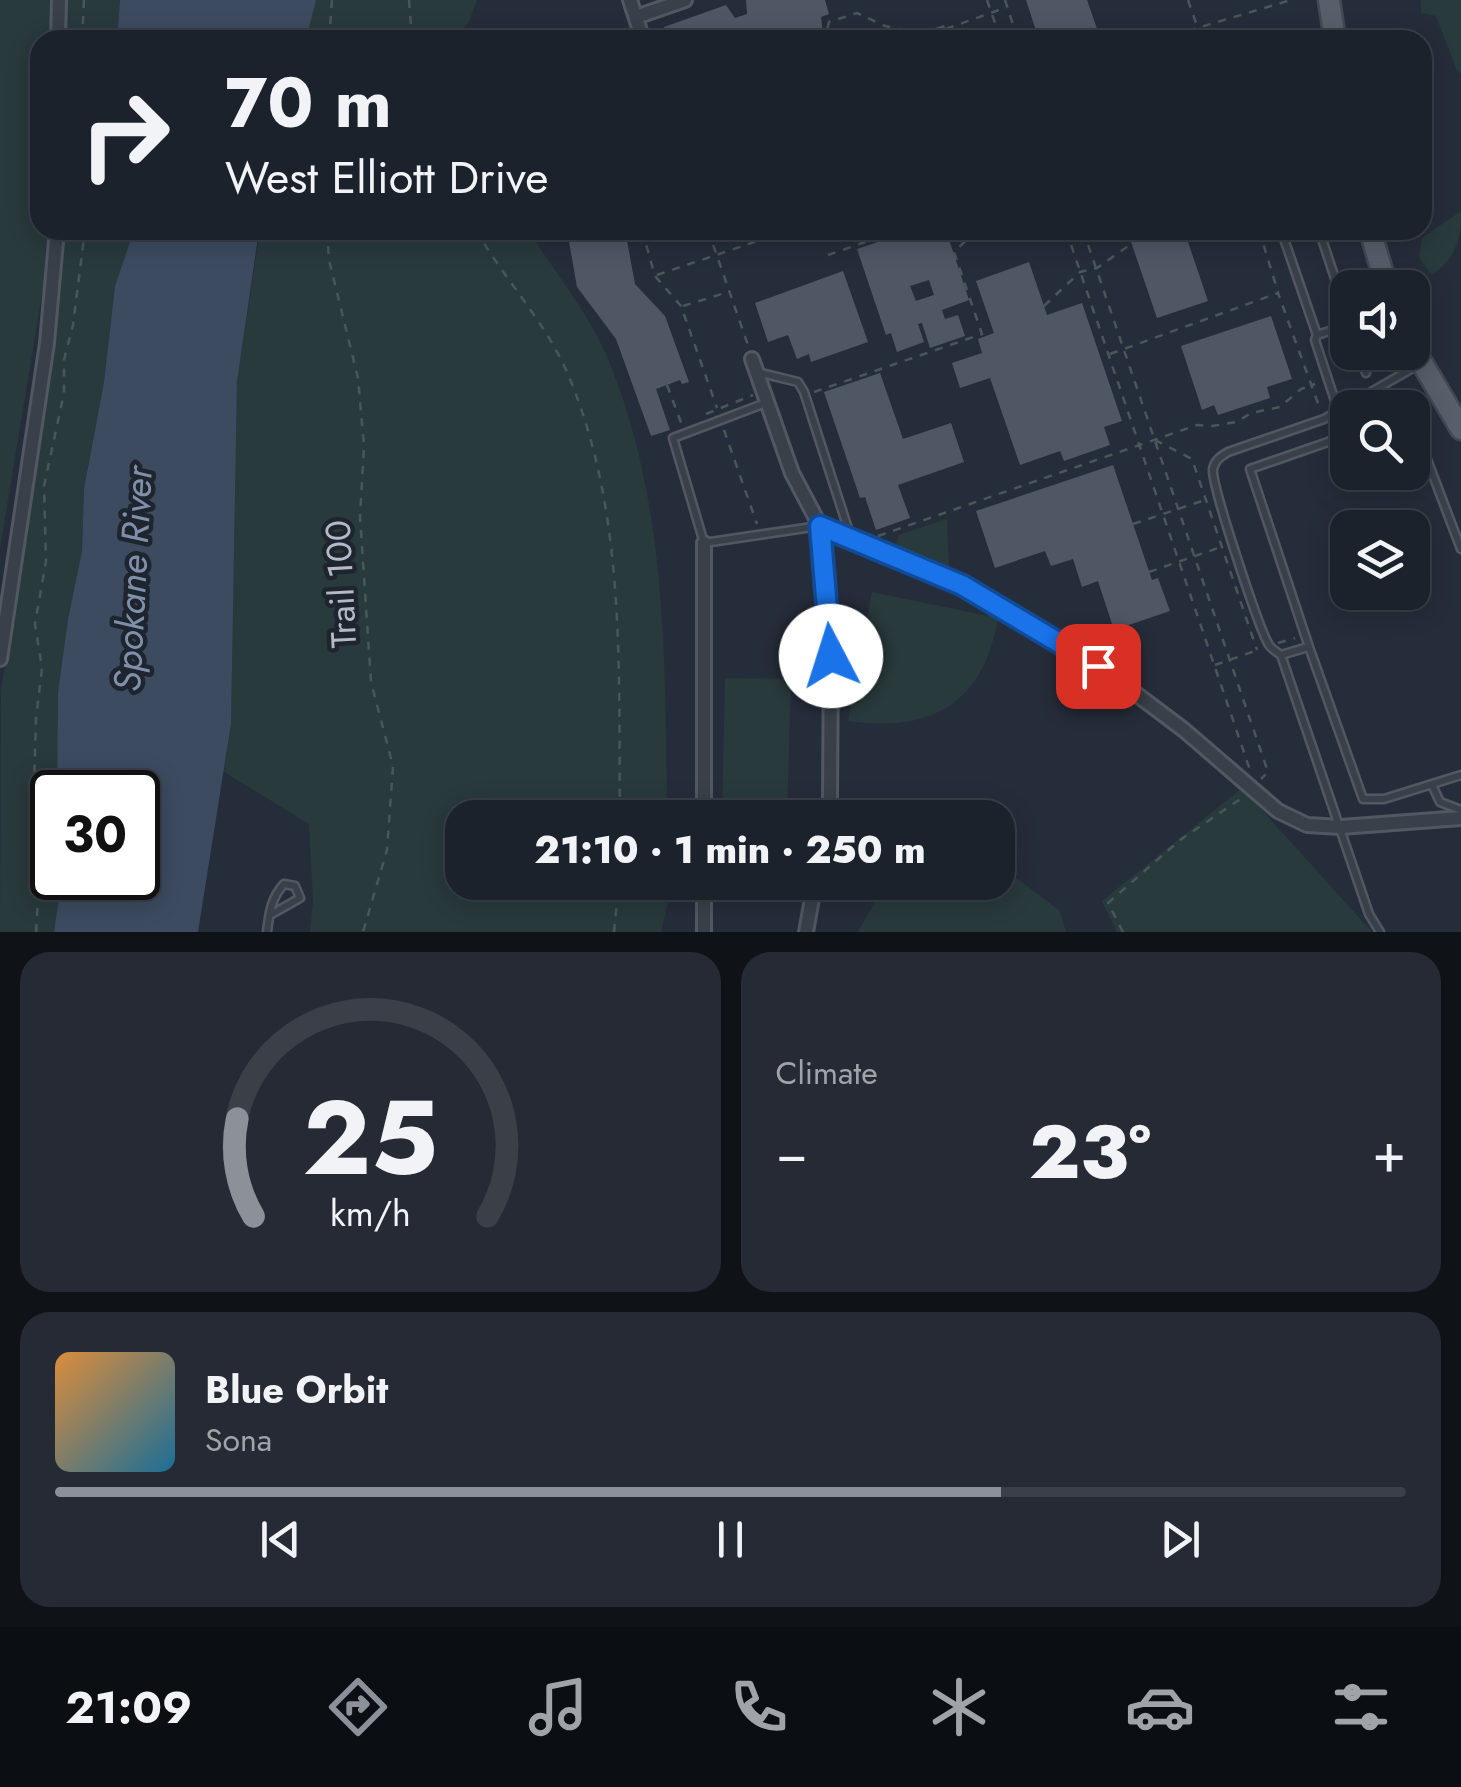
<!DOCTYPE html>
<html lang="en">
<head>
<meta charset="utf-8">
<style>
  body { margin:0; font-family:Jost,sans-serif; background:#252a34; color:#f1f3f6; height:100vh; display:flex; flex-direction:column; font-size:38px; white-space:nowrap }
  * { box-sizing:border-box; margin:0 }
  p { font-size:32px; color:#a0a4a9 }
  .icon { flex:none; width:55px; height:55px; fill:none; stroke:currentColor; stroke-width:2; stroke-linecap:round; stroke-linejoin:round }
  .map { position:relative; height:932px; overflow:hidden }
  .sheet { display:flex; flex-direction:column; gap:20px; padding:20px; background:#0f1318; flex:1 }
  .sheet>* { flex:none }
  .top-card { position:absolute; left:30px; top:30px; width:1402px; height:210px; border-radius:30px; box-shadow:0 5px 25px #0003,0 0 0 2px #3a3f48; background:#1c222c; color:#f1f3f6; overflow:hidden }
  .fabs { position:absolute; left:1330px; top:270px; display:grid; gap:20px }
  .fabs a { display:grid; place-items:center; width:100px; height:100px; border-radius:20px; background:#1c222c; box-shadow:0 5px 25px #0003,0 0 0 2px #3a3f48; font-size:50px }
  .speed { position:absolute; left:30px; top:770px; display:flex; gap:20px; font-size:50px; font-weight:700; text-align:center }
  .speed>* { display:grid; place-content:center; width:130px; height:130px; border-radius:50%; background:#1c222c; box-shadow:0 5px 25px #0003,0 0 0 2px #3a3f48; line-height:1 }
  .speed .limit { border:5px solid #111; border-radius:15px; background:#fff; color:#111 }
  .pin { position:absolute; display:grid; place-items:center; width:85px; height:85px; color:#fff; margin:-42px; border-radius:20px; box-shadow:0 5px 15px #0006 }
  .me { position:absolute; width:110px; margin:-55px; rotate:355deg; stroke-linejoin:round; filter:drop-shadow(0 0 8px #0008) }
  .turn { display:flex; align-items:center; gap:35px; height:210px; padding:0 30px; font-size:45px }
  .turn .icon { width:130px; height:130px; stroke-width:2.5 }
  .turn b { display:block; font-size:70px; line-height:85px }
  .big { font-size:75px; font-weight:800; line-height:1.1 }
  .sheet .card { flex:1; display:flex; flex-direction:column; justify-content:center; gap:15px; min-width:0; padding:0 35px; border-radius:30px; background:#252a34 }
  .sheet .dial { align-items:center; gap:0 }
  .dial svg { height:260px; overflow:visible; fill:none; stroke:#3a3f48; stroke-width:7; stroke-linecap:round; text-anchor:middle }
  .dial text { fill:#f1f3f6; stroke:none }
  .song { display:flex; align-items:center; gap:30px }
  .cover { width:120px; height:120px; border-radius:15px; background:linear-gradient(135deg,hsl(30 70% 55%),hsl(200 70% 35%)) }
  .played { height:10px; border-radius:5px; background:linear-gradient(90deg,#8c9099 70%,#3a3f48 70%) }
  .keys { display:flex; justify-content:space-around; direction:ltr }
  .heat { display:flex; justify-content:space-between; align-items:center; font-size:55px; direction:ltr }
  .sheet .tiles { flex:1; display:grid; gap:20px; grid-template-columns:1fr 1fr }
  .card:last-child { grid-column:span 2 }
  .trip { position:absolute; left:445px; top:800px; width:570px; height:100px; border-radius:30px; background:#1c222c; box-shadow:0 5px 25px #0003,0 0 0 2px #3a3f48; font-weight:800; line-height:100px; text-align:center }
  .tabs { display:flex; height:160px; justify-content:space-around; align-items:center; background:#0b0e12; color:#a0a4a9 }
  .tabs .icon { width:70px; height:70px }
  .tabs .selected { color:#8c9099 }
  .tabs b { font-size:45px; color:#f1f3f6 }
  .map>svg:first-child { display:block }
  .green { fill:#293a3c }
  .water { fill:#3d4b60 }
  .building { fill:#4f5765; fill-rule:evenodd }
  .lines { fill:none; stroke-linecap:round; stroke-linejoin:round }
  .lane-casing { stroke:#525862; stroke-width:11 }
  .street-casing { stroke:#525862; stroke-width:18 }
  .primary-casing { stroke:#434953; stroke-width:25 }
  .path { stroke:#48575a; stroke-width:2.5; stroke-dasharray:8 8; stroke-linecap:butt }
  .lane { stroke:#39404a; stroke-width:6 }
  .street { stroke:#39404a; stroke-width:12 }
  .primary { stroke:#585f6a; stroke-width:20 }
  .route-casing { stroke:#114b97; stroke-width:25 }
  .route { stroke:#1a73e8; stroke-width:18 }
  .labels { text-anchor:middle; stroke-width:9; stroke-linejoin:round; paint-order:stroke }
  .street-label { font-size:35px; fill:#b5bbc6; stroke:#1f252f }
  .water-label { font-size:38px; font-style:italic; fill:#8090aa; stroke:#1f252f }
</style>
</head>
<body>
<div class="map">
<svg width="1461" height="932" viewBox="0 0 1461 932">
  <rect width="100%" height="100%" fill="#262d3a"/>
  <!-- green -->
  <path class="green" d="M0,0h53l-2,40h-11v190h7v34l-47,284z
    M67,0h53l-3,40h-54z
    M287,0h190l-8,21 -14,19h-170z
    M1421,0h40v74l-4,-3 -21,-55 -15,-3z
    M1461,211c0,28 -5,47 -29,64l-13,-17 3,-20z
    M62,230h72l-19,56 -11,96 -20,107 -2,62 -14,68 -10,73 -1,100h-5v86l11,2 -9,52h-54l1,-241 53,-348z
    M260,230h268c23,36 61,85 77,122 63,145 60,310 62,465l-205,1v64l206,1v19l-7,30h-351l3,-31 -4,-77 -85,-52 7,-48 6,-342z
    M947,519l2,48 -54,-21 4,-11z
    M872,592l126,26c-14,86 -68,115 -150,103z
    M725,678l66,1 -4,138h-65z
    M1242,788l130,144h-255l-15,-31z
    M998,864l62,47 6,21h-208l28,-49 112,-1z
    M721,883h64v18l-65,-1z"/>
  <!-- water -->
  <path class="water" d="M120,0h196l-10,40h-189z
    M134,230h125l-22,152 -6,342 -33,208h-144l8,-54h76v-86h-81l1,-100 10,-73 14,-68 2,-62 20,-107 11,-96z"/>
  <!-- building -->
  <path class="building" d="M746,0h79l4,14 -8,3 2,17 -18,6h-137l-4,-13 62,-22 9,13 12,-4z
    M1026,0h61l14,40h-62z
    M944,25l5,15h-48v-1z
    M1153,30l4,10h-47l16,-6 2,5z
    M567,230h58l10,54 30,32 24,66 -7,2 -2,-4 -24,9 14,41 -19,6 -35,-97 -39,-52z
    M914,230h32l23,70 -27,10 3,9 13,-4 7,21 -35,12 -8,-25 -4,1 6,18 -27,10 -6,-19 -5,2 -29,-86zM929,280l5,15 -18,6 -6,-15z
    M1109,230h93l-16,6 22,65 -51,17 -28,-82 -16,6z
    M1029,262l18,53 35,-12 40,118 -18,6 6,18 -46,16 -4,-10 -40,14 -30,-87 -30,10 -8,-25 30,-10 -4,-14 16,-6 -18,-52z
    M843,271l25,71 -57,20 -2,-8 -12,5 -9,-24 -20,7 -13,-39z
    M1271,316l21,63 -25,8 3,11 -52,17 -4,-10 -12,5 -21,-64z
    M880,373l23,66 48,-16 13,39 -66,23 12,33 -34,12 -11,-33 -5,1 -36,-106z
    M1113,465l39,115 6,-2 12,33 -56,19 -16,-49 -16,6 -9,-28 -22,7 -6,-15 -50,17 -19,-57z"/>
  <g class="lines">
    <!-- lane casing -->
    <g class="lane-casing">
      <path id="lane" d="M1281,230l36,105
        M1319,230l29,88
        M1359,352l7,21
        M757,372l41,10 6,10 47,146
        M768,402l-95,36 31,105 115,-17
        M1338,410l-23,-70 2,-5 31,-10
        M1412,420l49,129
        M1348,435l-98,34 59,178 54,152h21l77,-24
        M1281,655l27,-8
        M1432,785l8,17 21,8
        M267,932c2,-18 4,-34 17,-48l11,2 5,12 -30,17
        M1380,932l-11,-18 -88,-259c-3,-2 -10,-7 -12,-10 -10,-16 -58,-161 -56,-176 2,-9 7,-12 15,-17l96,-33 94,-54"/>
    </g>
    <!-- street casing -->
    <g class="street-casing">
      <path id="street" d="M630,0l13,40
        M636,17l49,-17
        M58,40l1,-40
        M752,359l40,114 28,53 143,59 136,81 85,64 94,81 29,14 34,2 120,-9
        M820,526l11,130 -1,141 -3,21
        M0,659l47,-316 10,-113
        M704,818v-275
        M704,932v-50
        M806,932l9,-50"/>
    </g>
    <!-- primary casing -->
    <g class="primary-casing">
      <path id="primary" d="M1329,0l6,40
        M1370,230l17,58
        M1412,346l49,83"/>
    </g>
    <!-- path -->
    <path class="path" d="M409,0l3,40
      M987,0l14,40
      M1005,0l13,40
      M1188,0l14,40
      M946,29l61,-22
      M82,40l2,-40
      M329,40l3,-40
      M817,40l10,-10 2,-8 28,-9 28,13 24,5
      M1157,40l134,-40
      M327,230l2,30 29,118 6,68 -4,71 11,165 22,84 -6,84 -24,82
      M476,230c28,49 68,90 91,142 60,140 51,296 53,446
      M642,230l13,46 26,30 36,102
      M708,230l41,118
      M975,230l15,3 11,-3
      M1066,230l184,540
      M1083,230l185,542 -7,7
      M1259,230l19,62
      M828,255l72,-25
      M657,275l133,-45
      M683,306l45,-14
      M1044,306l36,-34 17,-4 34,-24
      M1110,354l168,-61 42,116
      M667,385l15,40
      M814,392l168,-58 -28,-82 23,-22
      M706,414l47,-19
      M724,430l33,94
      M1155,440l37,19 65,191
      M1133,524l69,-23
      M878,536l319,-111 15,1 25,-4 14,-9 29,-6 21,-18 14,-5
      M1149,572l69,-24
      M1278,643l17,-5
      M1215,665l40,-14
      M36,932l5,-81 -7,-65 2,-67 6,-51 -7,-44 11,-63 -2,-75 20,-93v-33l9,-35 12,-95
      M614,932l5,-50
      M1123,932l-15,-29 72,-63 62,-42"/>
    <!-- lane -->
    <use href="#lane" class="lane"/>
    <!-- street -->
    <use href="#street" class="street"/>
    <!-- primary -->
    <use href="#primary" class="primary"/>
  </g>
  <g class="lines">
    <!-- route casing -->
    <g class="route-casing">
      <path id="route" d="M831,656l-11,-130 142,59 136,81"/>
    </g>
    <!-- route -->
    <use href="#route" class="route"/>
  </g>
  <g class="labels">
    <!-- street labels -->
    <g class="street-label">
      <text transform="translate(341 584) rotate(-93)" y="12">Trail 100</text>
    </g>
    <!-- water labels -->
    <g class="water-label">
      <text transform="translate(133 579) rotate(-87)" y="13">Spokane River</text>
    </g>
  </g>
</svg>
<div class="fabs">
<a><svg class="icon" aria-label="sound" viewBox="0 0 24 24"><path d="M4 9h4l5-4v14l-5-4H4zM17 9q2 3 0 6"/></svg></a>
<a><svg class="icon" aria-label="search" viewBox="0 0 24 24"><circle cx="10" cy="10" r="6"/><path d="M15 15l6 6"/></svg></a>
<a><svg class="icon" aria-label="layers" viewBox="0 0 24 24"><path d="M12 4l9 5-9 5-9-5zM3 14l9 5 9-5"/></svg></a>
</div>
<div class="speed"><div class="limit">30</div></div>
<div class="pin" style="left:1098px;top:666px;background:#d93025"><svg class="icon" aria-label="arrive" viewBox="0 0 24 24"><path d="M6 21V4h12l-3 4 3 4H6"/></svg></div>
<svg class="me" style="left:831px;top:656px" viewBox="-20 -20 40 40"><circle r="19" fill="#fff"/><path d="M0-13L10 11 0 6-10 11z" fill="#1a73e8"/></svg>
<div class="trip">21:10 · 1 min · 250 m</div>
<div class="top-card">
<div class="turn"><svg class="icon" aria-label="right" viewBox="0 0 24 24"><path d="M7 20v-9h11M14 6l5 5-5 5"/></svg><div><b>70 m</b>West Elliott Drive</div></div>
</div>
</div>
<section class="sheet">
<div class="tiles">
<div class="card dial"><svg viewBox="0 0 100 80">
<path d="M14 69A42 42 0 1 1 86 69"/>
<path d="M14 69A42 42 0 0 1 9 39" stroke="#8c9099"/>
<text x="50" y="56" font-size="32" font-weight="700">25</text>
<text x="50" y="72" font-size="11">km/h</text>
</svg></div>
<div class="card"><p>Climate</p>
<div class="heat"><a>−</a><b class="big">23°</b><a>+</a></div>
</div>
<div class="card">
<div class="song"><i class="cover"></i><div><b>Blue Orbit</b><p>Sona</p></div></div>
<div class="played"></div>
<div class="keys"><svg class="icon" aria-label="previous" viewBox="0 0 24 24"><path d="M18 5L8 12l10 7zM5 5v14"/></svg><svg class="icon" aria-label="pause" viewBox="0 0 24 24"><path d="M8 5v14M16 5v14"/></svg><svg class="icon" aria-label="next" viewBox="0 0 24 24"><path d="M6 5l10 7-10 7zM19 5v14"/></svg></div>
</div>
</div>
</section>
<nav class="tabs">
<b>21:09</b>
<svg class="icon selected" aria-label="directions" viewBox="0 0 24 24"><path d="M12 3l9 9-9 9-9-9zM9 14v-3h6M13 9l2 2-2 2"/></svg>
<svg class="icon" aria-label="music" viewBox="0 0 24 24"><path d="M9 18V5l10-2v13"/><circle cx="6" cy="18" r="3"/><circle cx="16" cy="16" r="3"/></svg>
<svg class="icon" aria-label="phone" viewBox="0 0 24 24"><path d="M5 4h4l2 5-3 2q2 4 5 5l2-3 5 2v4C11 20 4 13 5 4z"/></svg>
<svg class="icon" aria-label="climate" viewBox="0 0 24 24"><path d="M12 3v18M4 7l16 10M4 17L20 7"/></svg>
<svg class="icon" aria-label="car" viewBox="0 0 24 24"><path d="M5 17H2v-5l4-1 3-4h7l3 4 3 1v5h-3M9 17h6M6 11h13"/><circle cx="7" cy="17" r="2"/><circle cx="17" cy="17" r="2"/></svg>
<svg class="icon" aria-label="filters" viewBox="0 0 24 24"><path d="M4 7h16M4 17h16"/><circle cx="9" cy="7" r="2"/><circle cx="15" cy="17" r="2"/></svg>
</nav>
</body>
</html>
